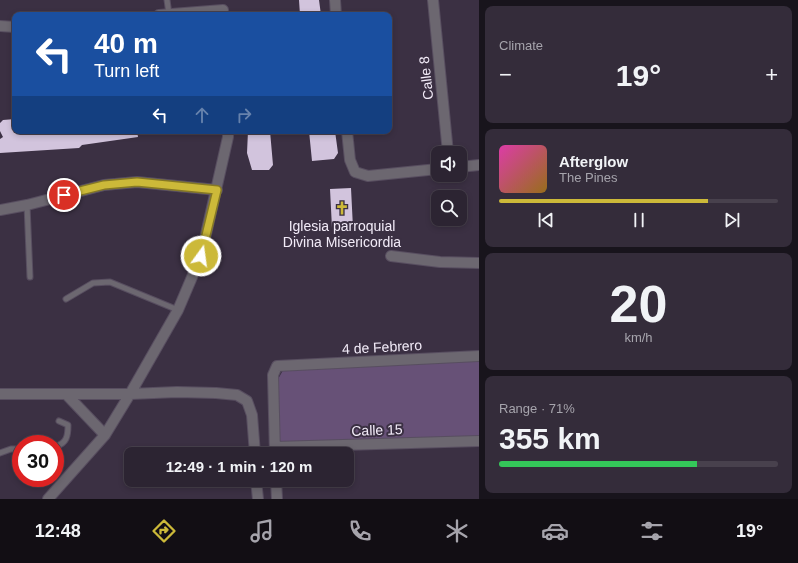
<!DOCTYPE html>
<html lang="en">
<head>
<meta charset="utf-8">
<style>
  body { margin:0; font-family:Arial,sans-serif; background:#342c3a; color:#f1f3f6; height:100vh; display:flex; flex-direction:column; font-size:15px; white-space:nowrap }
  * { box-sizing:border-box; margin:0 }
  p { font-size:13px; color:#a6a4ac }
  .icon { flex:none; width:22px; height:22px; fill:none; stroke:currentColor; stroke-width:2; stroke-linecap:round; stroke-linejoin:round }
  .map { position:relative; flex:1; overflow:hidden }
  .side { display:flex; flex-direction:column; gap:6px; padding:6px; background:#18141c; width:319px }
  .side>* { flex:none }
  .top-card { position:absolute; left:12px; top:12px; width:380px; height:122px; border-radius:8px; box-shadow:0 2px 6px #0003,0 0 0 1px #48414d; background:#1a4fa0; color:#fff; overflow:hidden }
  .controls { position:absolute; left:431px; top:146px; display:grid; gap:8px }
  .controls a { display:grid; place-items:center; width:36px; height:36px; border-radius:8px; background:#2c2432; box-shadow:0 2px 6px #0003,0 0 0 1px #48414d; font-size:20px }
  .speed { position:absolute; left:12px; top:435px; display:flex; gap:8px; font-size:20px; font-weight:700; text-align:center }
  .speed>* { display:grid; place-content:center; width:52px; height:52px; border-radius:50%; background:#2c2432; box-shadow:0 2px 6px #0003,0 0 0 1px #48414d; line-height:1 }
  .speed .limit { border:6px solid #d22; background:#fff; color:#111 }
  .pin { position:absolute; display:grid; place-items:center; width:34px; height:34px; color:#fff; margin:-17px; border:2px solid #fff; border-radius:50%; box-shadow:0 1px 4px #0007 }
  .me { position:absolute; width:44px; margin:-22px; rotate:14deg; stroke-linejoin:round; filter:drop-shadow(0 0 3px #0008) }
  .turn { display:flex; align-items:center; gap:14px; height:84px; padding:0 16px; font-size:18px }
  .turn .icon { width:52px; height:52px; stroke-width:2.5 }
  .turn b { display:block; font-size:28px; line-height:34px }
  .lanes { display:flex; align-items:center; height:38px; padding:0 16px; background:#0003; justify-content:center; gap:20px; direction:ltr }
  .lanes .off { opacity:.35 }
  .big { font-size:30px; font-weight:700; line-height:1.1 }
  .side .card { flex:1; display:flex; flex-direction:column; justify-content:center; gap:6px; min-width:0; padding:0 14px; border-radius:8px; background:#342c3a }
  .side .dial { align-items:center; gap:0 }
  .dial b { font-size:52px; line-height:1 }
  .song { display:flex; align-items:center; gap:12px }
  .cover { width:48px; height:48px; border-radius:6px; background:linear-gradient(135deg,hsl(320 70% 55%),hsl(40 70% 35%)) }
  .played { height:4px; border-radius:2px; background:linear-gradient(90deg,#ccb939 75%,#48414d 75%) }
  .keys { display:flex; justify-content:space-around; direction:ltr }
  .heat { display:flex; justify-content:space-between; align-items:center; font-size:22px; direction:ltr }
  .charge { height:6px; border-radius:3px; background:linear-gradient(90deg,#34c759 71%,#48414d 0) }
  .trip { position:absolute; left:124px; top:447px; width:230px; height:40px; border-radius:8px; background:#2c2432; box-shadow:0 2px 6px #0003,0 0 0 1px #48414d; font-weight:700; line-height:40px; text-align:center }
  .tab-bar { display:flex; height:64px; justify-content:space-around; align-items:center; background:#120e14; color:#a6a4ac }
  .tab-bar .icon { width:28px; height:28px }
  .tab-bar .on { color:#ccb939 }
  .tab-bar b { font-size:18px; color:#f1f3f6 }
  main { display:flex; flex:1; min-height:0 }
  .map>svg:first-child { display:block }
  .green { fill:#675177 }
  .building { fill:#d2c4dd }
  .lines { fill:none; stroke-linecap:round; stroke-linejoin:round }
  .service-casing { stroke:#584e60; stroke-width:7 }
  .minor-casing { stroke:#584e60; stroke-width:12 }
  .service { stroke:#6c6770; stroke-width:5 }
  .minor { stroke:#6c6770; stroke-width:10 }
  .route-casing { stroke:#857825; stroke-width:10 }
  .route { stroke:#ccb939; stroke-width:7 }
  .labels { text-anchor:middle; stroke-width:4; stroke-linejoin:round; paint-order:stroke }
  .street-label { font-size:14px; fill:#f2ebf8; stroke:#3b3043 }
  .poi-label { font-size:14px; fill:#f2ebf8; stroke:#3b3043 }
</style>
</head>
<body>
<main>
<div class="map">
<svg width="479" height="499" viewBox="0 0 479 499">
  <rect width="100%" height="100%" fill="#3b3043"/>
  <!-- green -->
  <path class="green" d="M479,359v82l-199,6 -7,-59 13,-23z"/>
  <!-- building -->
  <path class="building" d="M299,0h20l2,15h-21z
    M15,119v12h122l1,6 -56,8 -3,3 -79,5v-14l3,-2 -3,-6v-8l3,-3z
    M248,131h22l3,34 -4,5h-17l-5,-17z
    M309,131h26l3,22 -4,6 -22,2z
    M351,188l2,40h-21l-2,-39z"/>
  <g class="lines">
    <!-- service casing -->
    <g class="service-casing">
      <path id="service" d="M167,0l2,14
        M27,205l3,72
        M66,299l27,-16 17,-1 68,28
        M55,447c12,-4 13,-11 13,-22l-9,-4
        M0,453l11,-4h10"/>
    </g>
    <!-- minor casing -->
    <g class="minor-casing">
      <path id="minor" d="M335,0l1,15
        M433,0l15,153
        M159,15l64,-5
        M0,26l15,1
        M347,131l3,29 5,12 13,4 70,-7
        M460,167l19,-2
        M0,210l27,-5 77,-20 33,-3 80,8
        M391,256l49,6 39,1
        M0,394h130l47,-2 39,1 21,2 10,6 5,14 3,39
        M66,394l39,41
        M275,447l204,-6
        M275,454l-2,-79 4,-9 202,-10
        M256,480l2,19
        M276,480l1,19
        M48,499l57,-64 25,-41 48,-84 23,-54 27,-119v-6"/>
    </g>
    <!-- service -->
    <use href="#service" class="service"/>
    <!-- minor -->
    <use href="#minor" class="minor"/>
  </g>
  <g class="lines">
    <!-- route casing -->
    <g class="route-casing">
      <path id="route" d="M64,195l40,-10 33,-3 80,8 -16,66"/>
    </g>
    <!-- route -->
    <use href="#route" class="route"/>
  </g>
  <!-- icons -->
  <defs>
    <g id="church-bare" transform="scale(1.08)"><path d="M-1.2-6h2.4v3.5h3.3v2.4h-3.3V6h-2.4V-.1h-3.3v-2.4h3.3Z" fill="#ccb939" stroke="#3b3043" stroke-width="2.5" paint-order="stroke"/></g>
  </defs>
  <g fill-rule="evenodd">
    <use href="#church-bare" x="342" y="208"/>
  </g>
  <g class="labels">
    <!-- street labels -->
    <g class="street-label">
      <text transform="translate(426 78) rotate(-96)" y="5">Calle 8</text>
      <text transform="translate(382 347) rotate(-3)" y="5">4 de Febrero</text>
      <text transform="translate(377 430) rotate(-2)" y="5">Calle 15</text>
    </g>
    <!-- poi labels -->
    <g class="poi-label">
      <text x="342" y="231">Iglesia parroquial<tspan x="342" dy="16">Divina Misericordia</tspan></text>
    </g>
  </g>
</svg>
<div class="controls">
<a><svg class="icon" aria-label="sound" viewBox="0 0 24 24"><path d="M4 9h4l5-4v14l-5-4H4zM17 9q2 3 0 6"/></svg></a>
<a><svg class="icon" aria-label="search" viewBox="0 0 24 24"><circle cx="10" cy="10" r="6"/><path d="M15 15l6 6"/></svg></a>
</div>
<div class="speed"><div class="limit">30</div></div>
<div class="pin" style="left:64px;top:195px;background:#d93025"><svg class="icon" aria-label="arrive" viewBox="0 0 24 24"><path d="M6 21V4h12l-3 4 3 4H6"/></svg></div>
<svg class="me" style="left:201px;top:256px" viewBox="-20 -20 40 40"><circle r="17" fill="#ccb939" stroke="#fff" stroke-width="3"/><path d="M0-11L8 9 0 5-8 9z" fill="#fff"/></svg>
<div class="trip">12:49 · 1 min · 120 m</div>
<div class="top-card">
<div class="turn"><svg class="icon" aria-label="left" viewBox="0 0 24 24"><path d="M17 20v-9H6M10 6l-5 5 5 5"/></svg><div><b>40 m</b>Turn left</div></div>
<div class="lanes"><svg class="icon" aria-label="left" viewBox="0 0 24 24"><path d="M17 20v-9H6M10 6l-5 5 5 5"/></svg><svg class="icon off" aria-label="ahead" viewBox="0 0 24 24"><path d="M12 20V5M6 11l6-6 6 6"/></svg><svg class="icon off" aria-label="right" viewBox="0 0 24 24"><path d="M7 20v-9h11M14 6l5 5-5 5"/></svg></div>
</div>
</div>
<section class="side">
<div class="card"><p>Climate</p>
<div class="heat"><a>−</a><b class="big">19°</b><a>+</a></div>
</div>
<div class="card">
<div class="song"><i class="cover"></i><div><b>Afterglow</b><p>The Pines</p></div></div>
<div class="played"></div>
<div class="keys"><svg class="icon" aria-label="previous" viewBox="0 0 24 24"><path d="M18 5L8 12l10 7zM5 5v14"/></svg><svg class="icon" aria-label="pause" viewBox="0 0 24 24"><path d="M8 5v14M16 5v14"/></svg><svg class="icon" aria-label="next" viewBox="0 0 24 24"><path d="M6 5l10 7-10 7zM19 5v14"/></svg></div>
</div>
<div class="card dial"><b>20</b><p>km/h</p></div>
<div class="card"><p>Range · 71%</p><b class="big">355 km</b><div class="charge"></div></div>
</section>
</main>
<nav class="tab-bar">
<b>12:48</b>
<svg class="icon on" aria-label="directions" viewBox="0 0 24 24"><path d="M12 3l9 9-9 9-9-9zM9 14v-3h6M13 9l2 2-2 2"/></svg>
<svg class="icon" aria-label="music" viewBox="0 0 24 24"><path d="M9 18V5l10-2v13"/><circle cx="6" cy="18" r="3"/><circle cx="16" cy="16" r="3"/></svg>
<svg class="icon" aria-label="phone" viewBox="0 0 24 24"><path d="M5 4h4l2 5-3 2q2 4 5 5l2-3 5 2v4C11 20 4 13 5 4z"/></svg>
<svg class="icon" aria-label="climate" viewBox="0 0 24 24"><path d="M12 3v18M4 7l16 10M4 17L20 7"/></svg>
<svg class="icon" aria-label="car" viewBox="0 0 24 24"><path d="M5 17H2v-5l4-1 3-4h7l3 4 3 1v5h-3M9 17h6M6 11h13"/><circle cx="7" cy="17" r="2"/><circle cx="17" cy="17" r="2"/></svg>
<svg class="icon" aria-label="filters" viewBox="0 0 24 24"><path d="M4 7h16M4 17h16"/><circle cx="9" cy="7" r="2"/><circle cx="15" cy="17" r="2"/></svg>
<b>19°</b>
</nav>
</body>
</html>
